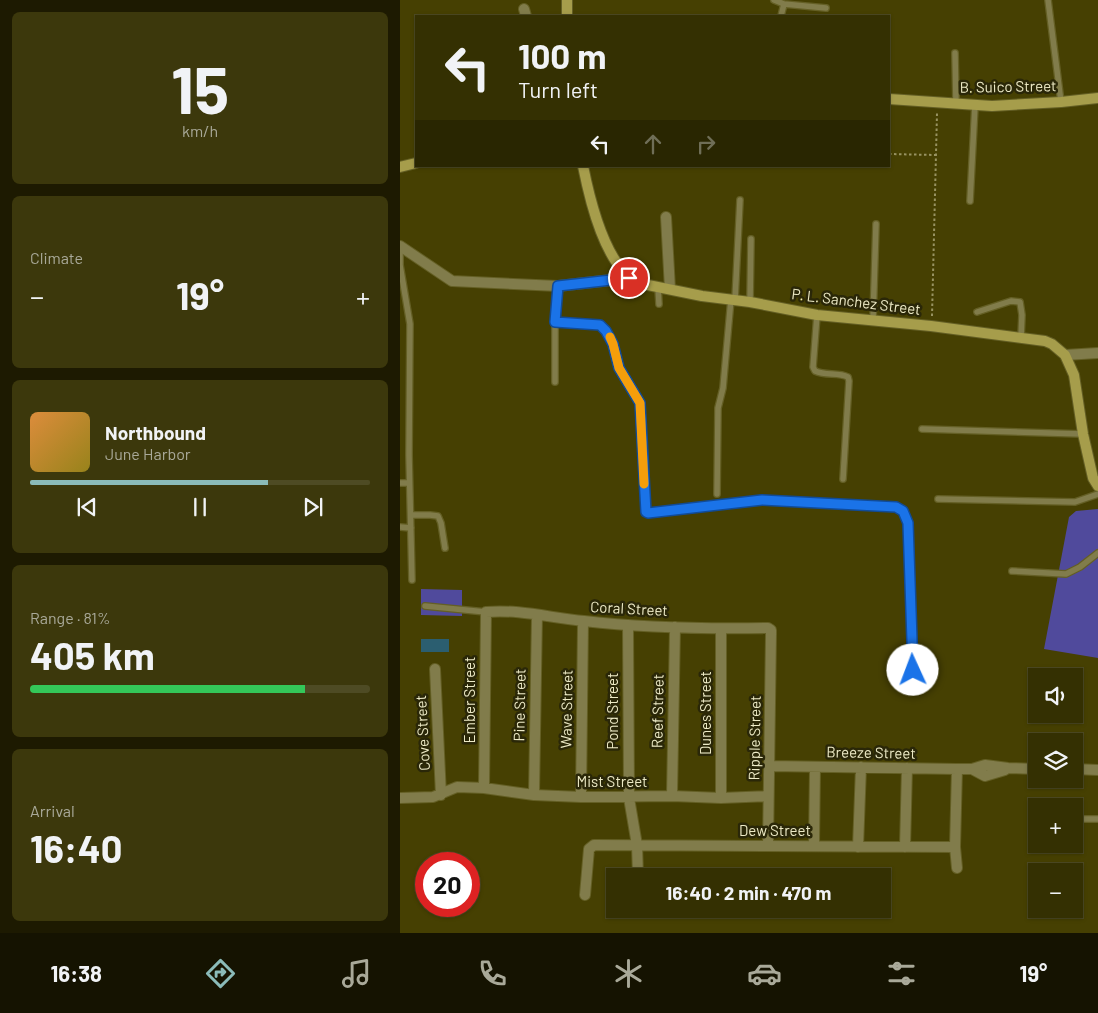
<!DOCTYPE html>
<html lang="en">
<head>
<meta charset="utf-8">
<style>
  body { margin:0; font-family:Barlow,sans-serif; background:#3c380c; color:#f1f3f6; height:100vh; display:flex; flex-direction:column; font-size:19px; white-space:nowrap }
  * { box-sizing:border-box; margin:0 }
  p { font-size:16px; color:#a9a999 }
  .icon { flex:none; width:28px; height:28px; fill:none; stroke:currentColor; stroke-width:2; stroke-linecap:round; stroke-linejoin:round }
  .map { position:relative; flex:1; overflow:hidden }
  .panel { display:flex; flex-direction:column; gap:12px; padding:12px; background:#1d1a01; width:400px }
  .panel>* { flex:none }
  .hud { position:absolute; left:15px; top:15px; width:475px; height:152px; border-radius:0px; box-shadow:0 1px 4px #0004,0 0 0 1px #4e4b24; background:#343002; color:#f1f3f6; overflow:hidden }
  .tools { position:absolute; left:628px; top:668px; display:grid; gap:10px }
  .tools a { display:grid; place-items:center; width:55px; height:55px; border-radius:0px; background:#343002; box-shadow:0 1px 4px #0004,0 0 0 1px #4e4b24; font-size:25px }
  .speed { position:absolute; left:15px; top:852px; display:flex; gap:10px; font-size:25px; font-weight:700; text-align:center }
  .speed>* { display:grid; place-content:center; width:65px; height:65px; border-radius:50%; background:#343002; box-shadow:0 1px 4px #0004,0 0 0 1px #4e4b24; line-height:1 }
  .speed .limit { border:8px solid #d22; background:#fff; color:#111 }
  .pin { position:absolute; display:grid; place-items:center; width:42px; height:42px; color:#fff; margin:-21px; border:2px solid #fff; border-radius:50%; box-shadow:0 1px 5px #0007 }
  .me { position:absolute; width:55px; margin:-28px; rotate:358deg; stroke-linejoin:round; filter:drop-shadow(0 0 4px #0008) }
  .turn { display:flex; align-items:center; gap:18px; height:105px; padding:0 20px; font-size:22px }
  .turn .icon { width:65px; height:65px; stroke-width:2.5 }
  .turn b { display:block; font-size:35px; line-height:42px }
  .lanes { display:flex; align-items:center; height:48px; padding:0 20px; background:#0003; justify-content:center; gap:25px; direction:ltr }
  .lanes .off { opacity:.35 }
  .big { font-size:38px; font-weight:700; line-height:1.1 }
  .panel .widget { flex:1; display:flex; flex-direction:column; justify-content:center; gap:8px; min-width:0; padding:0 18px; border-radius:8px; background:#3c380c }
  .panel .dial { align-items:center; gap:0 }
  .dial b { font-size:65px; line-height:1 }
  .song { display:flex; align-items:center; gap:15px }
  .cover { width:60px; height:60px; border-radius:8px; background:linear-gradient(135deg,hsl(30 70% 55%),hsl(50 70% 35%)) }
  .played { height:5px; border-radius:2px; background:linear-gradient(90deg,#8bbbb9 70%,#4e4b24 70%) }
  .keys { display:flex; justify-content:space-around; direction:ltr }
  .heat { display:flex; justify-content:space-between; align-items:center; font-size:28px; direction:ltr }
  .charge { height:8px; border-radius:4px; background:linear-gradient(90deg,#34c759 81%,#4e4b24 0) }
  .trip { position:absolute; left:206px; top:868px; width:285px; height:50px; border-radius:0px; background:#343002; box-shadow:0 1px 4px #0004,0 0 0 1px #4e4b24; font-weight:700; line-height:50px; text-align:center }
  .menu { display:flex; height:80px; justify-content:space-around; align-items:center; background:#151301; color:#a9a999 }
  .menu .icon { width:35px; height:35px }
  .menu .on { color:#8bbbb9 }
  .menu b { font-size:22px; color:#f1f3f6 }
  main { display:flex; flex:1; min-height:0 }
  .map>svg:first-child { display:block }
  .green { fill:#504a9c }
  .water { fill:#2b5e70 }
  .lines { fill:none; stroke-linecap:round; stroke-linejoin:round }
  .lane-casing { stroke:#645f25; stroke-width:8 }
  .street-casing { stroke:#645f25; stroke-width:12 }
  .secondary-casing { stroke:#645f25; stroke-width:12 }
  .path { stroke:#989362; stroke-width:2; stroke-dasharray:2.5 2.5; stroke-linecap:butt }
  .lane { stroke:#817c4b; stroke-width:5.5 }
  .street { stroke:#817c4b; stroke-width:10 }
  .secondary { stroke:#a69d4b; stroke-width:10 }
  .route-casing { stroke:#114b97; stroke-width:12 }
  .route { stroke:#1a73e8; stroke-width:9 }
  .slow { stroke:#f59e0b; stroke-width:9 }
  .labels { text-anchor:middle; stroke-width:5; stroke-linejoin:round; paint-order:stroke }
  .street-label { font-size:15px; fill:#edeac6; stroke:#2a2708 }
</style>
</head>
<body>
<main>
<section class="panel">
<div class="widget dial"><b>15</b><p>km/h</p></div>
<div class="widget"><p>Climate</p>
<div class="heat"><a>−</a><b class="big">19°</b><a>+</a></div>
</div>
<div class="widget">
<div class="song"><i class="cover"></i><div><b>Northbound</b><p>June Harbor</p></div></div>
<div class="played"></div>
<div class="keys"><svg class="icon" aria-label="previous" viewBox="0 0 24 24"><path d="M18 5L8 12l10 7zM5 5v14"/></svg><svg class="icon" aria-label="pause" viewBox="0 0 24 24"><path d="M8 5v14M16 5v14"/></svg><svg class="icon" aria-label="next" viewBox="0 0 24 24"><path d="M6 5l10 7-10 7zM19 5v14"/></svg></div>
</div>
<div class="widget"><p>Range · 81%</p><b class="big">405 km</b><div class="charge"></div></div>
<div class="widget"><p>Arrival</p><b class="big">16:40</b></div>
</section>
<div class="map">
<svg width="698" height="933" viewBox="0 0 698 933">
  <rect width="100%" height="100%" fill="#464002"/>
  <!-- green -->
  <path class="green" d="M698,509v149l-54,-9 25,-132 7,-6z
    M21,589l41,1v26l-41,-1z"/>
  <!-- water -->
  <path class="water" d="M21,639h28v13h-28z"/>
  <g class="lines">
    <!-- lane casing -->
    <g class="lane-casing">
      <path id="lane" d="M374,0l10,4 -3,12
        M648,0l13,102
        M384,4l42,4
        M555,53l1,50
        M570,201l5,-96
        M0,247v18l10,59 -1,131 3,125
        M258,287l1,17
        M335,300l5,-100
        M350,302l1,-63
        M577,312l34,-11 9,1 2,13 -1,22
        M417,315l-4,52 2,4c11,5 23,1 33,6l1,4 -6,98
        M473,320l3,-96
        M155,322l45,3 7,6 6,13 6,23 21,36 5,107 3,3 114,-14 134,8 7,4 5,12 5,147
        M155,382v-60l3,-36
        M522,429l161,5
        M0,483h9
        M317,494l1,-86 5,-20 8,-89
        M538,499l137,3 23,-8
        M11,515h19l8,1 3,7 4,25
        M0,527l11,1
        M612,571l54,3 14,-7 18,-14
        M25,606l61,6
        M674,819h24"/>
    </g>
    <!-- street casing -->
    <g class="street-casing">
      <path id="street" d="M124,9l2,7
        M266,217l4,72
        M0,246l52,35 106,5 71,-8
        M665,355l33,-2
        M228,625l1,173 8,47 1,31
        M35,669l6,126
        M370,766l187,3h15l13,-4 23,3 28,1
        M557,769l-2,78 2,21
        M572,769l13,7 20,-6
        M674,769l24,1
        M84,788l2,-176c33,-3 65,6 98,9 61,7 123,8 184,7l3,2v3l-3,213
        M134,795l3,-180
        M272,796l3,-169
        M181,797l2,-176
        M0,798l33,-1 24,-10 27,1 50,7 47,2 91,-1 49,2 47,-2
        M321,798v-169
        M414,846l1,-79
        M458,847l3,-80
        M505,847l2,-79
        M185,895l4,-46 5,-4 361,2"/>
    </g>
    <!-- secondary casing -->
    <g class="secondary-casing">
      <path id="secondary" d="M167,16v-16
        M489,99l103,7 69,-4 37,-4
        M183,166c7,35 22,100 55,117l64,13 48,6 67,13 114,11 114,15 7,3 13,11 9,20 9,59 10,44 5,8
        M0,167l16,-4"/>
    </g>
    <!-- path -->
    <path class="path" d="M489,154l46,1
      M532,316l5,-203"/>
    <!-- lane -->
    <use href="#lane" class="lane"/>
    <!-- street -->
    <use href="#street" class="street"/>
    <!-- secondary -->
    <use href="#secondary" class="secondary"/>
  </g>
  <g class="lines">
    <!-- route casing -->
    <g class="route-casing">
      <path id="route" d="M229,278l-71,8 -3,36 45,3 6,6 7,13 6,24 21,35 6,109 2,1 114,-13 134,7 7,4 5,12 5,147"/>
    </g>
    <!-- route -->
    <use href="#route" class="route"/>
    <!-- slow -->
    <path class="slow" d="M210,337l3,7 6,24 21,35 4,81"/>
  </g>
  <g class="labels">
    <!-- street labels -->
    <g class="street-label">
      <text transform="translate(608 87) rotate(-1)" y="5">B. Suico Street</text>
      <text transform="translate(456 302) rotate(7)" y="5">P. L. Sanchez Street</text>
      <text transform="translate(229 609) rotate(3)" y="5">Coral Street</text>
      <text transform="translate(70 700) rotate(-90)" y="5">Ember Street</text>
      <text transform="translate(120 705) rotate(-89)" y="5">Pine Street</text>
      <text transform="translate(167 709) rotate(-89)" y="5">Wave Street</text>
      <text transform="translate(213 711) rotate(-90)" y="5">Pond Street</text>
      <text transform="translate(258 711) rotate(-89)" y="5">Reef Street</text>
      <text transform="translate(306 713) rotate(-90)" y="5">Dunes Street</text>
      <text transform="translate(23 733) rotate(-93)" y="5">Cove Street</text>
      <text transform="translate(355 738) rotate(-89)" y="5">Ripple Street</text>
      <text transform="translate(471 753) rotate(1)" y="5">Breeze Street</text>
      <text x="212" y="787">Mist Street</text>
      <text x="375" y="836">Dew Street</text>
    </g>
  </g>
</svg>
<div class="tools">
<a><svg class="icon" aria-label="sound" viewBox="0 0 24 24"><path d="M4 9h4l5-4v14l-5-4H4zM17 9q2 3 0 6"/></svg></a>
<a><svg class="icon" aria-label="layers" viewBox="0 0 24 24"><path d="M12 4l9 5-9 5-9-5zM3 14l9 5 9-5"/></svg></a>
<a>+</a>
<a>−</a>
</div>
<div class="speed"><div class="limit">20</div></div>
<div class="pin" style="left:229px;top:278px;background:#d93025"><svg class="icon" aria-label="arrive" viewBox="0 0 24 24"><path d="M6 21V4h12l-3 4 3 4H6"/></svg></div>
<svg class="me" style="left:513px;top:670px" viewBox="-20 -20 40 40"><circle r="19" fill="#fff"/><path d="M0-13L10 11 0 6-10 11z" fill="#1a73e8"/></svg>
<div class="trip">16:40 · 2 min · 470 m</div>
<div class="hud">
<div class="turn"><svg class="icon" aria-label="left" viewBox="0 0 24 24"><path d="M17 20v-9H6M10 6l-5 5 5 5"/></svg><div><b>100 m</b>Turn left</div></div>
<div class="lanes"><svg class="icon" aria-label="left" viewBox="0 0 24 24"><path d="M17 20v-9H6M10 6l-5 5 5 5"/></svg><svg class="icon off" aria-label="ahead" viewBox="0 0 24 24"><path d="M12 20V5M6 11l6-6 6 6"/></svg><svg class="icon off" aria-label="right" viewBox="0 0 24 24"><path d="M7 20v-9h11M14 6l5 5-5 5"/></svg></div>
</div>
</div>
</main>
<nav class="menu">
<b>16:38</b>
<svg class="icon on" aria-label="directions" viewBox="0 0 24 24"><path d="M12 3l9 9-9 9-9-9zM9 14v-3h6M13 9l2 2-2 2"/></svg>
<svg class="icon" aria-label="music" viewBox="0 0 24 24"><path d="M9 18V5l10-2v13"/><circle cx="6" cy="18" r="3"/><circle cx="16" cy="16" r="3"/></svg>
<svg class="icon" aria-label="phone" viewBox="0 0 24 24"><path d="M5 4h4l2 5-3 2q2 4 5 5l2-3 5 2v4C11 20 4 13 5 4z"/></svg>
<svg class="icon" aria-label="climate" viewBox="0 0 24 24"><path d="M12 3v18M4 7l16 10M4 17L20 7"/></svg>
<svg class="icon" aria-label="car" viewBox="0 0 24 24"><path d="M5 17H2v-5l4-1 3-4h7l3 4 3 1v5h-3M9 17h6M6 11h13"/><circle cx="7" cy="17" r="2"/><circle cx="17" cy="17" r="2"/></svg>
<svg class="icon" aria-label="filters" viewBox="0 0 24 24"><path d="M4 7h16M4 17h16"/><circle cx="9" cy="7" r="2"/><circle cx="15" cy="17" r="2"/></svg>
<b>19°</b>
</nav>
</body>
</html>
